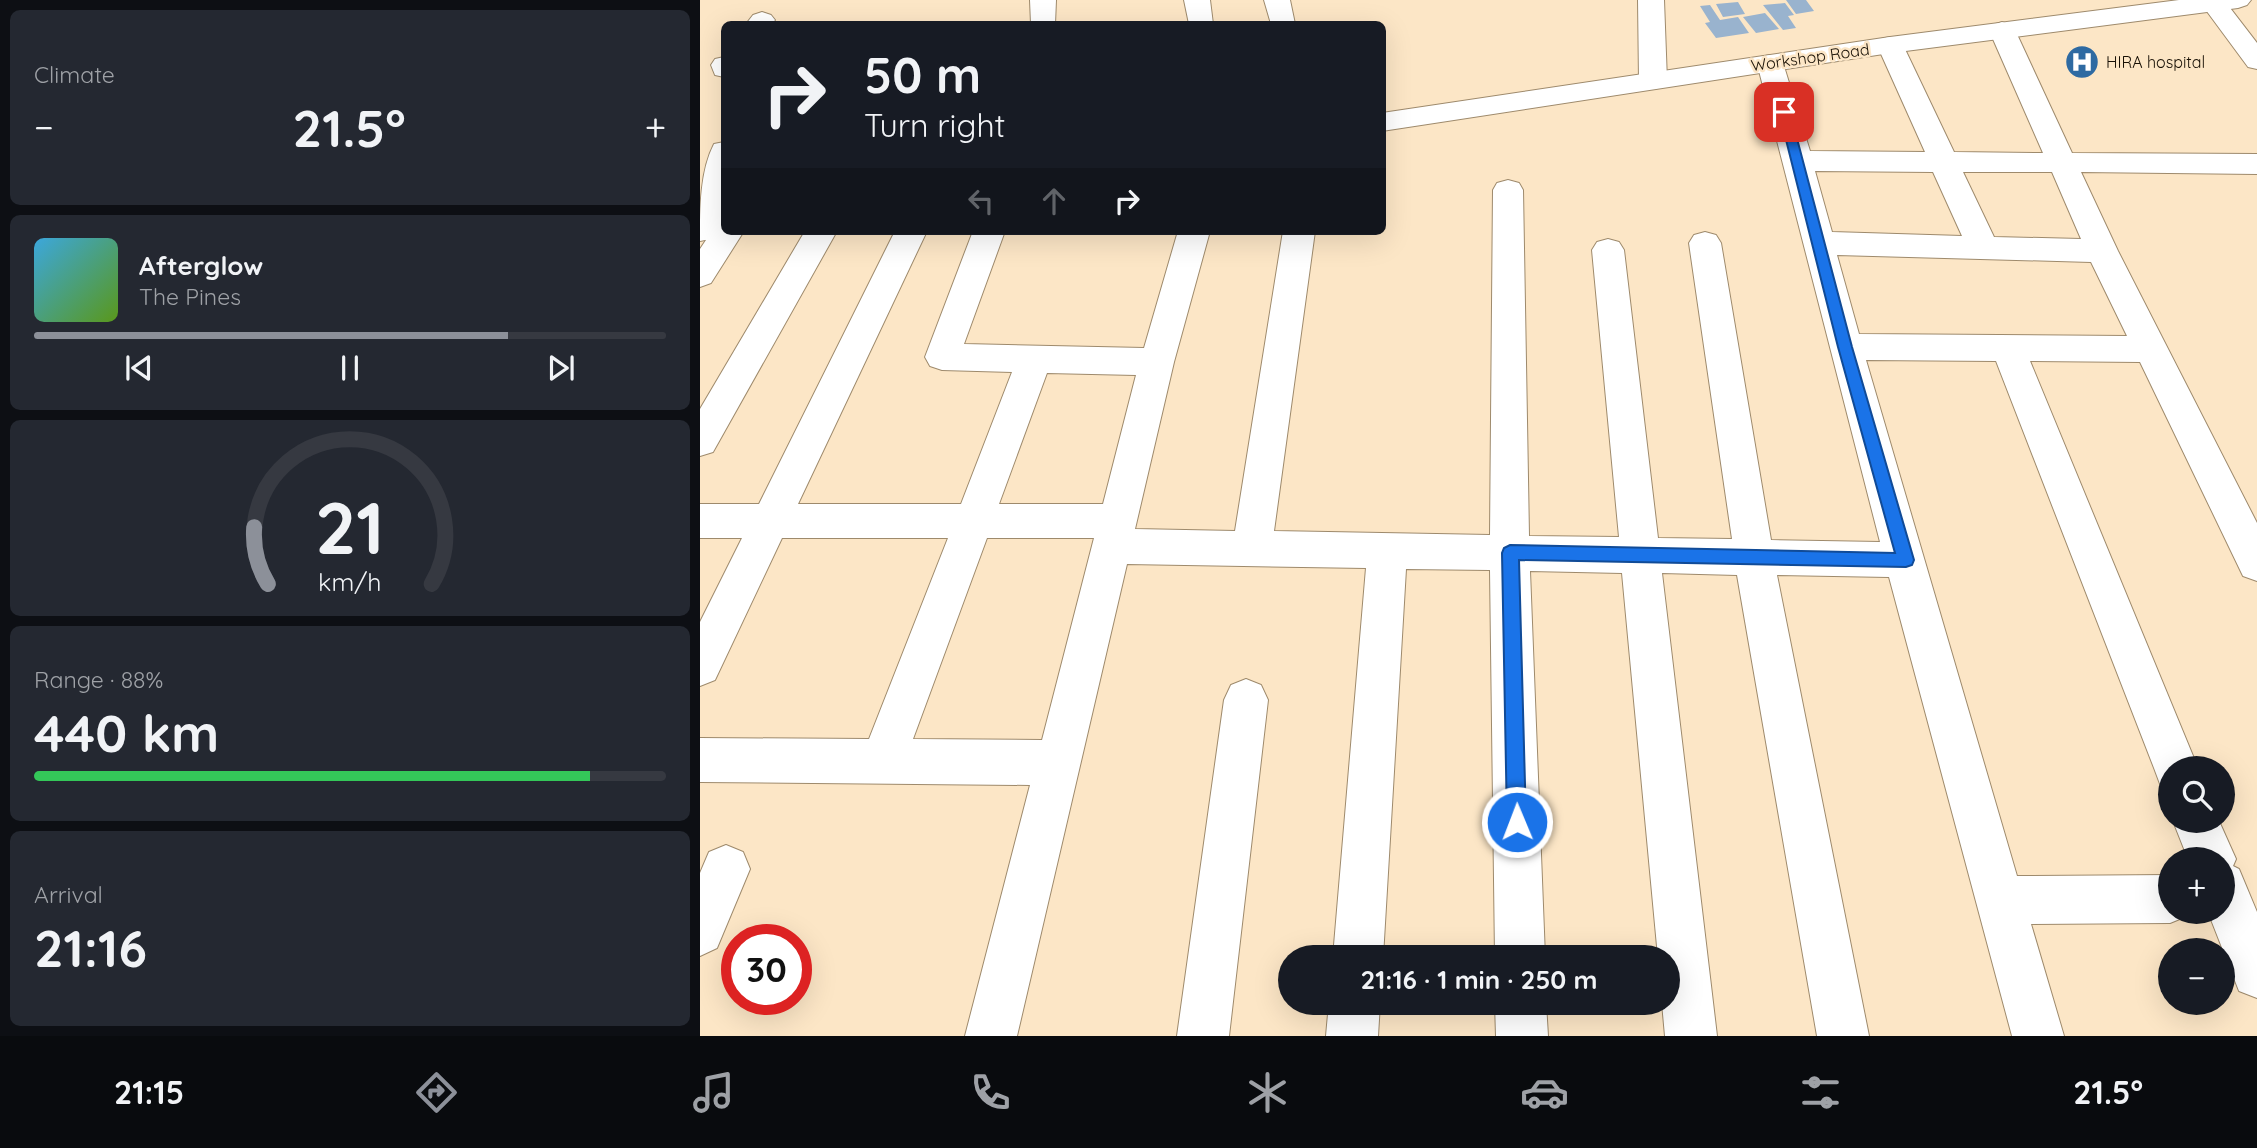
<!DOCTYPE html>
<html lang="en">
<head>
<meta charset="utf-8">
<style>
  body { margin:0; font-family:Quicksand,sans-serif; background:#242831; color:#f1f3f6; height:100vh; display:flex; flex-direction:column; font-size:26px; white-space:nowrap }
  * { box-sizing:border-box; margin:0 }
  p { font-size:23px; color:#9ea1a6 }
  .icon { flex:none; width:38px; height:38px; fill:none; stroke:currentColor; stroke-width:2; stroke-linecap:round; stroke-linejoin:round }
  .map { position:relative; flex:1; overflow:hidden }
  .panel { display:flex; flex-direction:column; gap:10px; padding:10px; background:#0d0f14; width:700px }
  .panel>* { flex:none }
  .guide { position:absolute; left:21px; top:21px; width:665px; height:214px; border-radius:10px; box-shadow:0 7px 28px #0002; background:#171b24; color:#f1f3f6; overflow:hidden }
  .tools { position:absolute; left:1458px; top:756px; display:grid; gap:14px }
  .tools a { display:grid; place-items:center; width:77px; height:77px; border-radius:50%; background:#171b24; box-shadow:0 7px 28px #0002; font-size:35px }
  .speed { position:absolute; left:21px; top:924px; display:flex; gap:14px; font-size:35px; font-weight:700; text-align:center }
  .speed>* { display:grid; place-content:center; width:91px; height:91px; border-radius:50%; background:#171b24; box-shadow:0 7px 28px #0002; line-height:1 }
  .speed .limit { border:10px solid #d22; background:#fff; color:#111 }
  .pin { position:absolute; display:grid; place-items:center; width:60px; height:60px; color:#fff; margin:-30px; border-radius:14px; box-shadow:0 4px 10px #0006 }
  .me { position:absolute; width:77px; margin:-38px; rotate:359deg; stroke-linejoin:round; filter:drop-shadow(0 0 5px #0008) }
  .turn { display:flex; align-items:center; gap:24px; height:147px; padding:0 28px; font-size:32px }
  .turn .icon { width:91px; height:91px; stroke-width:2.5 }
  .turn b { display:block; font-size:49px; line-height:60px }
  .lanes { display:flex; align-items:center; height:66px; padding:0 28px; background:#0003; justify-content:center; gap:35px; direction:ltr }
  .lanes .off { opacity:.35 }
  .big { font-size:52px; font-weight:700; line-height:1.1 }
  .panel .card { flex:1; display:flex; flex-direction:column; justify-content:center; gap:10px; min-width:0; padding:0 24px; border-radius:10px; background:#242831 }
  .panel .dial { align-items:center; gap:0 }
  .dial svg { height:182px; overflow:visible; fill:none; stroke:#363941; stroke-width:7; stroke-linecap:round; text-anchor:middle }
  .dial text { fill:#f1f3f6; stroke:none }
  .song { display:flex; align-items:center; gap:21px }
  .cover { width:84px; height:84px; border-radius:10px; background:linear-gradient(135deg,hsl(200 70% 55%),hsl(90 70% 35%)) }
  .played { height:7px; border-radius:4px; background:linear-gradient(90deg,#8c9099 75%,#363941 75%) }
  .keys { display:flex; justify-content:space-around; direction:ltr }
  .heat { display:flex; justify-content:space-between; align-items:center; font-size:38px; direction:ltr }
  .charge { height:10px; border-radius:5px; background:linear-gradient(90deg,#34c759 88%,#363941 0) }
  .trip { position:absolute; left:578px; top:945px; width:402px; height:70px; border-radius:35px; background:#171b24; box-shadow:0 7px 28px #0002; font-weight:700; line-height:70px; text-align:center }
  .menu { display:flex; height:112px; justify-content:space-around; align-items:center; background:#090b0e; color:#9ea1a6 }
  .menu .icon { width:49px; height:49px }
  .menu .current { color:#8c9099 }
  .menu b { font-size:32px; color:#f1f3f6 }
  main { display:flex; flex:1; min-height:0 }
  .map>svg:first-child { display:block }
  .building { fill:#99b3ce }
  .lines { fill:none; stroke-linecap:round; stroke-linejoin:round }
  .street-casing { stroke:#9e8a6c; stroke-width:2 }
  .secondary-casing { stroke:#9e8a6c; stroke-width:2 }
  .street { fill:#fff; fill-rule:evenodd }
  .secondary { fill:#fff; fill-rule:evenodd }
  .route { fill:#1a73e8; stroke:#114b97; stroke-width:2 }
  .labels { text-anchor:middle; stroke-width:5; stroke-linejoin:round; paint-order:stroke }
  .far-street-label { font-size:16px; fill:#181005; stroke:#fce6c6 }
  .far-poi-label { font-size:16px; fill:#181005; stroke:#fce6c6; text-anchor:start }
</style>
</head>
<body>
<main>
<section class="panel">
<div class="card"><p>Climate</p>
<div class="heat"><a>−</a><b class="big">21.5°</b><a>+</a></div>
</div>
<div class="card">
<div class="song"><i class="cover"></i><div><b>Afterglow</b><p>The Pines</p></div></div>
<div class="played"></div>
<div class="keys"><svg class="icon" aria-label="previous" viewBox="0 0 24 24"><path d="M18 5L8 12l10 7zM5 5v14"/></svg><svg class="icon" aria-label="pause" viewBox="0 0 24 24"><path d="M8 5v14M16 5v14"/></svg><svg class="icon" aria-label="next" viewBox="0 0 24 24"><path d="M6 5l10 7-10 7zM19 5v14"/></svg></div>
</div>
<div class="card dial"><svg viewBox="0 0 100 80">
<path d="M14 69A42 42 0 1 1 86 69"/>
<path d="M14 69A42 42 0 0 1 8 44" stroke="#8c9099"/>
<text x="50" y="56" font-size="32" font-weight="700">21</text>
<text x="50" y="72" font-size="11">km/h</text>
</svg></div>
<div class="card"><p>Range · 88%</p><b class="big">440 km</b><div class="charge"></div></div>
<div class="card"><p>Arrival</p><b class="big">21:16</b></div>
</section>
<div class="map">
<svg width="1557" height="1036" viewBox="0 0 1557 1036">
  <rect width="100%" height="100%" fill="#fce6c6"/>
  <!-- building -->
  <path class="building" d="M1086,0h20l8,11 -18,3z
    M1038,2l7,12 -22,3 -7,-13z
    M1085,3l9,12 -6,1 8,12 -13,2 -20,-25z
    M1010,5l10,15 18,-3 11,16 -33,5 -11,-15 5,-1 -10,-16z
    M1065,13l14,16 -23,4 -13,-16z"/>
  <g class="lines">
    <!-- street casing -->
    <g class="street-casing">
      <path id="street" d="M330,0h26l-1,24h-24z
        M484,0h26l3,24h-24z
        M564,0h26l5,24h-24z
        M938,0h26l3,81 -4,6 -10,2 -10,-2 -4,-6z
        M1502,0h22l33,43v26l-9,-2 -48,-65z
        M62,12l9,3 4,5 -3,4h-26l7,-9z
        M1302,22l9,3 4,5 57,123 185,1v20l-176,-2 37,79 139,272v58l-14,-5 -103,-214 -110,-1 168,407h-28v20l-10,-4 -6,-16 -158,-407 -130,-1 151,516 153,-1v37h19l-2,4 -17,7 -139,1 33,112h-52l-123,-459 -112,-2 92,461h-52l-80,-461 -75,-2 55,463h-52l-3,-33h6v-46h-10l-36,-384 -92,-2 15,386h-50l-5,-387 -84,-1 -23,388h-50l33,-389 -239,-4 -110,472h-52l65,-251 -330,-3v-44l169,1 79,-201h-166l-67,142 -15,6v-64l42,-84h-42v-34h59l136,-273h32l-129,273h163l51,-132 -70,-2 -12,-4 -5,-9 48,-126h32l-41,113 180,4 34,-117h32l-36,131 -39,167 100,2 48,-300h32l-41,300 216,4 3,-345 4,-7 11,-3 11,3 4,7 6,346 90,1 -27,-287 5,-8 11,-3 11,3 5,8 34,288 74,1 -43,-296 5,-8 11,-3 11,3 5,8 50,297 109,2 -123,-479 4,-6 9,-2 9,2 4,6 27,88 115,1 -48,-107 4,-6 9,-2 9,2 4,6 51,107 89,1 -54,-123 4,-5zM1115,171l118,1 29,64 -130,-4zM1263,172h89l29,67 -87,-2zM1137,255l254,7 36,74 -268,-2zM347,373l89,2 -33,129h-104zM287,538h107l-52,202 -129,-1z
        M24,57v20l-9,-2 -4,-10 4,-6z
        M24,142v89h20l-33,52 -11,4v-38l6,-9 -6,-2c0,-30 0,-67 14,-94z
        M105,231h32l-124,221 -13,4v-47z
        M546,679l15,6 7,15 -39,336h-52l47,-336 7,-15z
        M1473,821h46l17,38 -3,7 6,3 18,43v86l-18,-7 -31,-79h14v-53h-34z
        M26,845l17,7 7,17 -33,79 -17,8v-83l9,-21z
        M629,1003h51l-2,33h-52z
        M795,1003h51l2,33h-52z"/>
    </g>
    <!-- secondary casing -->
    <g class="secondary-casing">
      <path id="secondary" d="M1479,0h72l-4,5 -9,3 -348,45 -508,78v-18l508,-76z
        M24,215v16h12l-1,3 -35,7v-22z"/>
    </g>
    <!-- street -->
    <use href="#street" class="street"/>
    <!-- secondary -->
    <use href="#secondary" class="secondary"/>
  </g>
  <!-- route -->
  <path class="route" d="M1084,108l6,4 62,235 62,213 -2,5 -6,2 -387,-7 7,262 -3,7 -6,3 -7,-3 -3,-7 -5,-269 2,-5 6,-3 385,8 -57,-206 -59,-235z"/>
  <!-- icons -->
  <defs>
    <g id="hospital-disc" transform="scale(1.75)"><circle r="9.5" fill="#2e6aa2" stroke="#fce6c6"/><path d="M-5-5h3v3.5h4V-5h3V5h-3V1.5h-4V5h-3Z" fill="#fff"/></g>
  </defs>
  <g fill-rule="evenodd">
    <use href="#hospital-disc" x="1382" y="62"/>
  </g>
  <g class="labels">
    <!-- far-street labels -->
    <g class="far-street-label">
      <text transform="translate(1110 57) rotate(-8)" y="6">Workshop Road</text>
    </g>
    <!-- far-poi labels -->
    <g class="far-poi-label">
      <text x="1406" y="68">HIRA hospital</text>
    </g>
  </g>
</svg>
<div class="tools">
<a><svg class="icon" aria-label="search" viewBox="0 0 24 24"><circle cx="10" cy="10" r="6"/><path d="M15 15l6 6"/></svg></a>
<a>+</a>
<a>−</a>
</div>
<div class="speed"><div class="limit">30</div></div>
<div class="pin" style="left:1084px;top:112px;background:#d93025"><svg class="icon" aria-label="arrive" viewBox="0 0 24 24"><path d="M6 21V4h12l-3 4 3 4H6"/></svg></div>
<svg class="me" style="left:817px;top:822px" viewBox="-20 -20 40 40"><circle r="17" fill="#1a73e8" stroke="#fff" stroke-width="3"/><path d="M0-11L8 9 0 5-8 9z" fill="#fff"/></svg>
<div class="trip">21:16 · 1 min · 250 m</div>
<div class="guide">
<div class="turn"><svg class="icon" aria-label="right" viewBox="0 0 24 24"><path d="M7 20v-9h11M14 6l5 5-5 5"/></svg><div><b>50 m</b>Turn right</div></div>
<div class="lanes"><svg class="icon off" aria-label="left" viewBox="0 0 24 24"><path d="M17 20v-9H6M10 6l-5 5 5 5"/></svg><svg class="icon off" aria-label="ahead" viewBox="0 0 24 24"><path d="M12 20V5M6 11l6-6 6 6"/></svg><svg class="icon" aria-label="right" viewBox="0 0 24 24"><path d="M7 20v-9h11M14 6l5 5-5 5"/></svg></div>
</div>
</div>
</main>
<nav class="menu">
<b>21:15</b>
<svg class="icon current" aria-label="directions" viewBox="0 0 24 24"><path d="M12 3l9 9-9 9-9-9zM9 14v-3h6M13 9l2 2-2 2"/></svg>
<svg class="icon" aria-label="music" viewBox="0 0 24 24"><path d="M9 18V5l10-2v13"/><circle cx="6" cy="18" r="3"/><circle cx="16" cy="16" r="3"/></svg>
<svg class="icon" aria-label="phone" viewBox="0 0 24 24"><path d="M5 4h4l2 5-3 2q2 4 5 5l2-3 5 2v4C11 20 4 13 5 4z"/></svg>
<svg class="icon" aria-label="climate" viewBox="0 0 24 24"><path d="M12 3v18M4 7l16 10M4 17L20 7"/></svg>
<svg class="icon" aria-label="car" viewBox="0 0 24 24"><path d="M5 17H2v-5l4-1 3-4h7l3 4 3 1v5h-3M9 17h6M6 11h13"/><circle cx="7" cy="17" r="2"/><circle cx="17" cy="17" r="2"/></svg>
<svg class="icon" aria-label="filters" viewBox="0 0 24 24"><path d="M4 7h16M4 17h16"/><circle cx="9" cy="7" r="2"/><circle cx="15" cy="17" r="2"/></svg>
<b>21.5°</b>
</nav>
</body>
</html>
